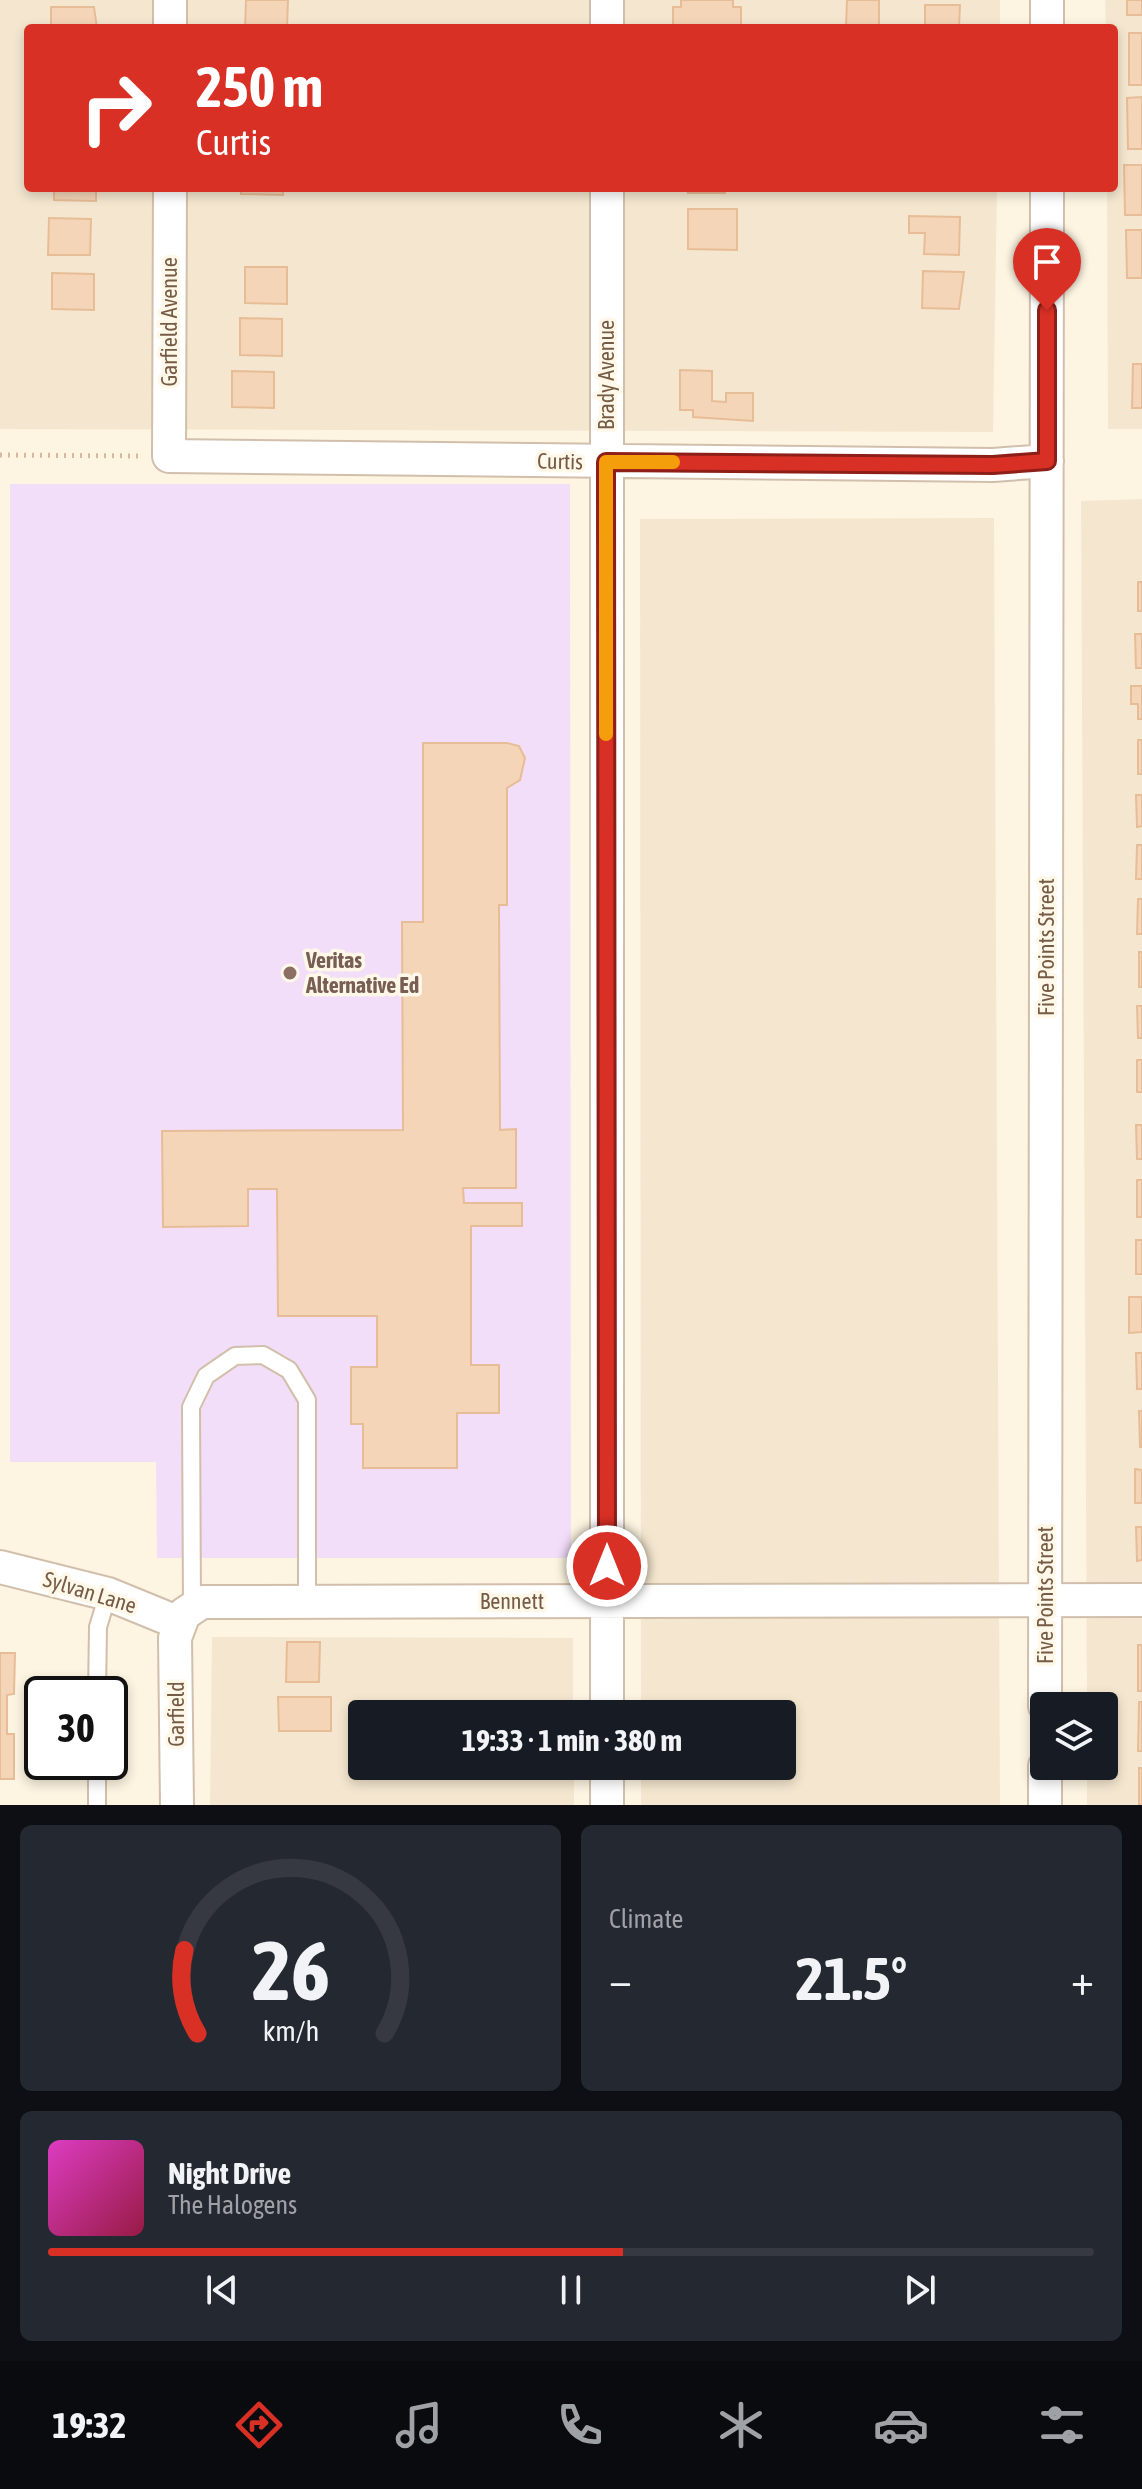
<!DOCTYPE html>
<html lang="en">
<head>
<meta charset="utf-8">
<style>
  body { margin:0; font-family:"Asap Condensed",sans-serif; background:#242831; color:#f1f3f6; height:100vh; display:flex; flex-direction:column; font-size:30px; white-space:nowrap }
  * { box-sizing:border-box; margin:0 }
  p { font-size:26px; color:#9ea1a6 }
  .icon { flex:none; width:44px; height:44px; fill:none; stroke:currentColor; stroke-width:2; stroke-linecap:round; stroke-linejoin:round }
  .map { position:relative; height:1805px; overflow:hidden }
  .sheet { display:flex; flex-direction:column; gap:20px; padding:20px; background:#0d0f14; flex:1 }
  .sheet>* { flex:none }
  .top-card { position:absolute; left:24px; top:24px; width:1094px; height:168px; border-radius:8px; box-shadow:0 4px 12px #0003; background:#d93025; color:#fff; overflow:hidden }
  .buttons { position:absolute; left:1030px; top:1692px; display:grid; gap:16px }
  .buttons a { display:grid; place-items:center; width:88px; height:88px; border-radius:8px; background:#171b24; box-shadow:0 4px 12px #0003; font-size:40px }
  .speed { position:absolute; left:24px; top:1676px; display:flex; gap:16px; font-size:40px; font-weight:700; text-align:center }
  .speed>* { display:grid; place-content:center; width:104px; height:104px; border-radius:50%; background:#171b24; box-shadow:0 4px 12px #0003; line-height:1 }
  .speed .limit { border:4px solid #111; border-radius:12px; background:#fff; color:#111 }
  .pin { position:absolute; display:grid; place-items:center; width:68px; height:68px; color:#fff; margin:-82px -34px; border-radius:50% 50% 50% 0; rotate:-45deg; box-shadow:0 0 8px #0007 }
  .pin .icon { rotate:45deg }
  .me { position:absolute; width:88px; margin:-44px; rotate:0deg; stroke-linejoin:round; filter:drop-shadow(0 0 6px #0008) }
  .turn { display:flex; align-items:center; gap:28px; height:168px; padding:0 40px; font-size:36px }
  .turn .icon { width:104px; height:104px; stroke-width:2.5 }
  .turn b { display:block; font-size:56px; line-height:68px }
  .big { font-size:60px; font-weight:700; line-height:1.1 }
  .sheet .card { flex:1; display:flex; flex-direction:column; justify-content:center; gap:12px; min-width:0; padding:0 28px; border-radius:12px; background:#242831 }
  .sheet .dial { align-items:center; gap:0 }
  .dial svg { height:208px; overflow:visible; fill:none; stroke:#363941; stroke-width:7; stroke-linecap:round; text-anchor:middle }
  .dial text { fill:#f1f3f6; stroke:none }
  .song { display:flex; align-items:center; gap:24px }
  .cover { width:96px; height:96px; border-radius:12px; background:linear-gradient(135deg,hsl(310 70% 55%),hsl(340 70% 35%)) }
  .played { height:8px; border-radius:4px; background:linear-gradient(90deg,#d93025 55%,#363941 55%) }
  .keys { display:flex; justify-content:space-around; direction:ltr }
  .heat { display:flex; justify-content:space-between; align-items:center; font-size:44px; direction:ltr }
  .sheet .tiles { flex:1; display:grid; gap:20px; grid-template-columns:1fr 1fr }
  .card:last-child { grid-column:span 2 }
  .trip { position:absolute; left:348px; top:1700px; width:448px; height:80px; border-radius:8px; background:#171b24; box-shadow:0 4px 12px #0003; font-weight:700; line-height:80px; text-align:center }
  .tab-bar { display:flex; height:128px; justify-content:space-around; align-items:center; background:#090b0e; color:#9ea1a6 }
  .tab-bar .icon { width:56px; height:56px }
  .tab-bar .on { color:#d93025 }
  .tab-bar b { font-size:36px; color:#f1f3f6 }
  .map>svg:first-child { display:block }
  .residential { fill:#f5e7cf }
  .education { fill:#f2def9 }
  .building { fill:#f4d5b7; stroke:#e7bd97; stroke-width:2 }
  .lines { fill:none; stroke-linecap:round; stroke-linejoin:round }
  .service-casing { stroke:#d1bfab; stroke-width:20 }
  .minor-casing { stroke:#d1bfab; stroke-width:36 }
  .path { stroke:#d9b89b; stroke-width:5; stroke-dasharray:2 6; stroke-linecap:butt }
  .service { stroke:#fff; stroke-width:16 }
  .minor { stroke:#fff; stroke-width:32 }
  .route-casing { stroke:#8d1f18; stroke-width:20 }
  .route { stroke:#d93025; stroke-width:14 }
  .slow { stroke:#f59e0b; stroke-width:14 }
  .education-dot { fill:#8d6e63; stroke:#fff8e8; stroke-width:3 }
  .labels { text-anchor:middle; stroke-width:7; stroke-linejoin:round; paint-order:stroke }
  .street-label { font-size:22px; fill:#765c47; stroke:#fff8e8 }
  .education-label { font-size:22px; font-weight:bold; fill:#785e54; stroke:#fff8e8; text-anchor:start }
</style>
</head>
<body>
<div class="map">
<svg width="1142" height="1805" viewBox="0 0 1142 1805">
  <rect width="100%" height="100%" fill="#fdf5e1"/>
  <!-- residential -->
  <path class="residential" d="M0,0h1000v28h-972v160h969l-4,244 -993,-3z
    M1105,0h37v429h-34l-1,-241h7v-160h-8z
    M1142,499v1306h-55v-39h17v-60h-17l-6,-1205z
    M994,518l6,1287h-359v-39h141v-52h-141l-1,-1195z
    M212,1637l361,1v76h-211v52h212v39h-364z"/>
  <!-- education -->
  <path class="education" d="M10,484h560l1,1074h-414l-1,-96h-146z"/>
  <!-- building -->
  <path class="building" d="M246,0h42l-1,28h-42z
    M681,0h52v7h8v19l-68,1v-20h8z
    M847,0h32v27l-33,-1z
    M1127,0h15v15h-15z
    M925,5h35l-1,23h-34z
    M51,7h43l3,21h-46z
    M1129,33h13v52h-13z
    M1142,97v52h-14l-1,-51z
    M1124,165h18v50h-17z
    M54,188h42v13l-42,-1z
    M241,188h42v7l-42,-1z
    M688,188h37v5h-37z
    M688,209h49v41l-49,-1z
    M909,216l51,1 -1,38 -35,-1 1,-21h-16z
    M49,218l42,1 -1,36h-42z
    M1126,230h16v48h-15z
    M245,267h42v37l-42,-1z
    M923,271l41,1 -5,37 -37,-1z
    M52,273l42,1v36l-42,-1z
    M240,318l42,1v37l-42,-1z
    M1133,364h9v44h-10z
    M680,370l32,1v30l14,1v-9h27v28l-60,-4v-7h-13z
    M232,371l42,1v36l-42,-1z
    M1138,582h4v29h-4z
    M1135,634h7v34h-6z
    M1131,686h11v33h-4v-15h-7z
    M1138,740h4v34h-4z
    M423,743h84l12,3 6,12 -5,22 -13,8v117h-8l1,225 16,-1v59h-53l1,15h58v23h-51v139h28v48h-42v55h-94v-44h-12v-57h26v-51h-99l-1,-127h-29v37l-85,1 -1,-96 241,-1 -1,-208h21z
    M1136,795h6v31l-5,1z
    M1137,845h5v34h-6z
    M1138,899h4v35h-5z
    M1139,952h3v35h-3z
    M1137,1006h5v32h-4z
    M1137,1060h5v32h-5z
    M1136,1125h6v34h-5z
    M1137,1180h5v37h-5z
    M1136,1240h6v34h-6z
    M1129,1297h13v35l-13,1z
    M1136,1353h6v36h-5z
    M1139,1411h3v36h-2z
    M1135,1469l7,1v33h-7z
    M1136,1527h6v33l-5,1z
    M287,1642h33l-1,40h-33z
    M1138,1645h4v46h-4z
    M0,1653h15l-1,41 -7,1v39h7v45h-14z
    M278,1697h53v34h-52z
    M1139,1702h3v49h-4z
    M1139,1768h3v37h-3z"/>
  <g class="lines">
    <!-- service casing -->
    <g class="service-casing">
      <path id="service" d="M192,1607l-1,-200 15,-31 29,-20 28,-1 26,15 18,30v200
        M97,1694l1,-67 10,-33
        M97,1805v-43"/>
    </g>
    <!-- minor casing -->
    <g class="minor-casing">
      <path id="minor" d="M170,28v-28
        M607,28v-28
        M1047,28v-28
        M170,188l-1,268 824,9 54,-4
        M607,188v1526
        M0,1567l108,27 71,29
        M1045,1706l2,-1518
        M1045,1766v39
        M177,1805l-2,-167 9,-24 18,-12 940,-2
        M607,1805v-39"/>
    </g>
    <!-- path -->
    <path class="path" d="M0,455l140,1"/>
    <!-- service -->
    <use href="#service" class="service"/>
    <!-- minor -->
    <use href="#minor" class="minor"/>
  </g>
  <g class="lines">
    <!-- route casing -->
    <g class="route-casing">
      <path id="route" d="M607,1566l-1,-1104 387,3 54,-4v-151"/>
    </g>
    <!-- route -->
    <use href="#route" class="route"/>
    <!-- slow -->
    <path class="slow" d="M606,734v-272h67"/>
  </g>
  <!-- markers -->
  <circle class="education-dot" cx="290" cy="973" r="8"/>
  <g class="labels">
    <!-- street labels -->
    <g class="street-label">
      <text transform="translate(169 322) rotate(-90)" y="8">Garfield Avenue</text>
      <text transform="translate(606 375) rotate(-90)" y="8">Brady Avenue</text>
      <text transform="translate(560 461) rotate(1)" y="8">Curtis</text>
      <text transform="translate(1046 947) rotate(-90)" y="8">Five Points Street</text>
      <text transform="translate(90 1592) rotate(17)" y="8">Sylvan Lane</text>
      <text transform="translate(1045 1595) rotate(-90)" y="8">Five Points Street</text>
      <text x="512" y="1609">Bennett</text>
      <text transform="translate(176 1714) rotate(-90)" y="8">Garfield</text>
    </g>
    <!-- education labels -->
    <g class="education-label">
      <text x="306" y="968">Veritas<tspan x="306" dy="25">Alternative Ed</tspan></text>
    </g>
  </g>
</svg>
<div class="buttons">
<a><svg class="icon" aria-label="layers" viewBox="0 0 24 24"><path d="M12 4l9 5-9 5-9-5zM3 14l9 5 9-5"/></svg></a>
</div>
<div class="speed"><div class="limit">30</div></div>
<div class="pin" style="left:1047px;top:310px;background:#d93025"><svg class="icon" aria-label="arrive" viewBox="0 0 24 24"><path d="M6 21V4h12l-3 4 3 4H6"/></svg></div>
<svg class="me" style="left:607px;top:1566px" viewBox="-20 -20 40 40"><circle r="17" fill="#d93025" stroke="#fff" stroke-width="3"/><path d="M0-11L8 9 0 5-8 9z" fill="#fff"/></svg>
<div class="trip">19:33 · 1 min · 380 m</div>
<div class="top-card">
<div class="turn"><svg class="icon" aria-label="right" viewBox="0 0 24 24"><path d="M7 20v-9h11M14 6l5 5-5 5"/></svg><div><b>250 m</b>Curtis</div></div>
</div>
</div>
<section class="sheet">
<div class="tiles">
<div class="card dial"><svg viewBox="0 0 100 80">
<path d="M14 69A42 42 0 1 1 86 69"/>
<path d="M14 69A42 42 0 0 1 9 37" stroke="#d93025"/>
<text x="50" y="56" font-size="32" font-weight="700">26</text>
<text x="50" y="72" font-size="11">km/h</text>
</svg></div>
<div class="card"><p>Climate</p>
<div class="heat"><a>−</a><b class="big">21.5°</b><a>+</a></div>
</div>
<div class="card">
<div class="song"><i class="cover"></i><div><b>Night Drive</b><p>The Halogens</p></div></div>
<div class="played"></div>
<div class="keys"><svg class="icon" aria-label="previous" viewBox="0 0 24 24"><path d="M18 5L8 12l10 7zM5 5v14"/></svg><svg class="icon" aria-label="pause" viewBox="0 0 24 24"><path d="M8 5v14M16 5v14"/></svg><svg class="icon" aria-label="next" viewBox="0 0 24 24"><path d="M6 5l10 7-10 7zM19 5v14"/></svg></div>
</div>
</div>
</section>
<nav class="tab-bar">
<b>19:32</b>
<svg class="icon on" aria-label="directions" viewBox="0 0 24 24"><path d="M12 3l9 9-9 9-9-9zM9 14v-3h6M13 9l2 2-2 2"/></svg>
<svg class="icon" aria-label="music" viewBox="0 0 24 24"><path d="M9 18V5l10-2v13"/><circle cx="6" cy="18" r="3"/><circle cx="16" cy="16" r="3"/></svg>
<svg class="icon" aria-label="phone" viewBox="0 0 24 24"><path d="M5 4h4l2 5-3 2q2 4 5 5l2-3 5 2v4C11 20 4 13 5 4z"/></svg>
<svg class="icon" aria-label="climate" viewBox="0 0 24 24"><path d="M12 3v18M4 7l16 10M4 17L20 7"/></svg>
<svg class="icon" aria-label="car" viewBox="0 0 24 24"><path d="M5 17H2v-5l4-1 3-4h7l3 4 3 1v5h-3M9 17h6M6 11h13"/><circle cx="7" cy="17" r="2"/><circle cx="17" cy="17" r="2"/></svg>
<svg class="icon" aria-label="filters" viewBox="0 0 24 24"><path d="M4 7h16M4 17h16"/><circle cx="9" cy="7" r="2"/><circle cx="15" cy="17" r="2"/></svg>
</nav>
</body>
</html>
